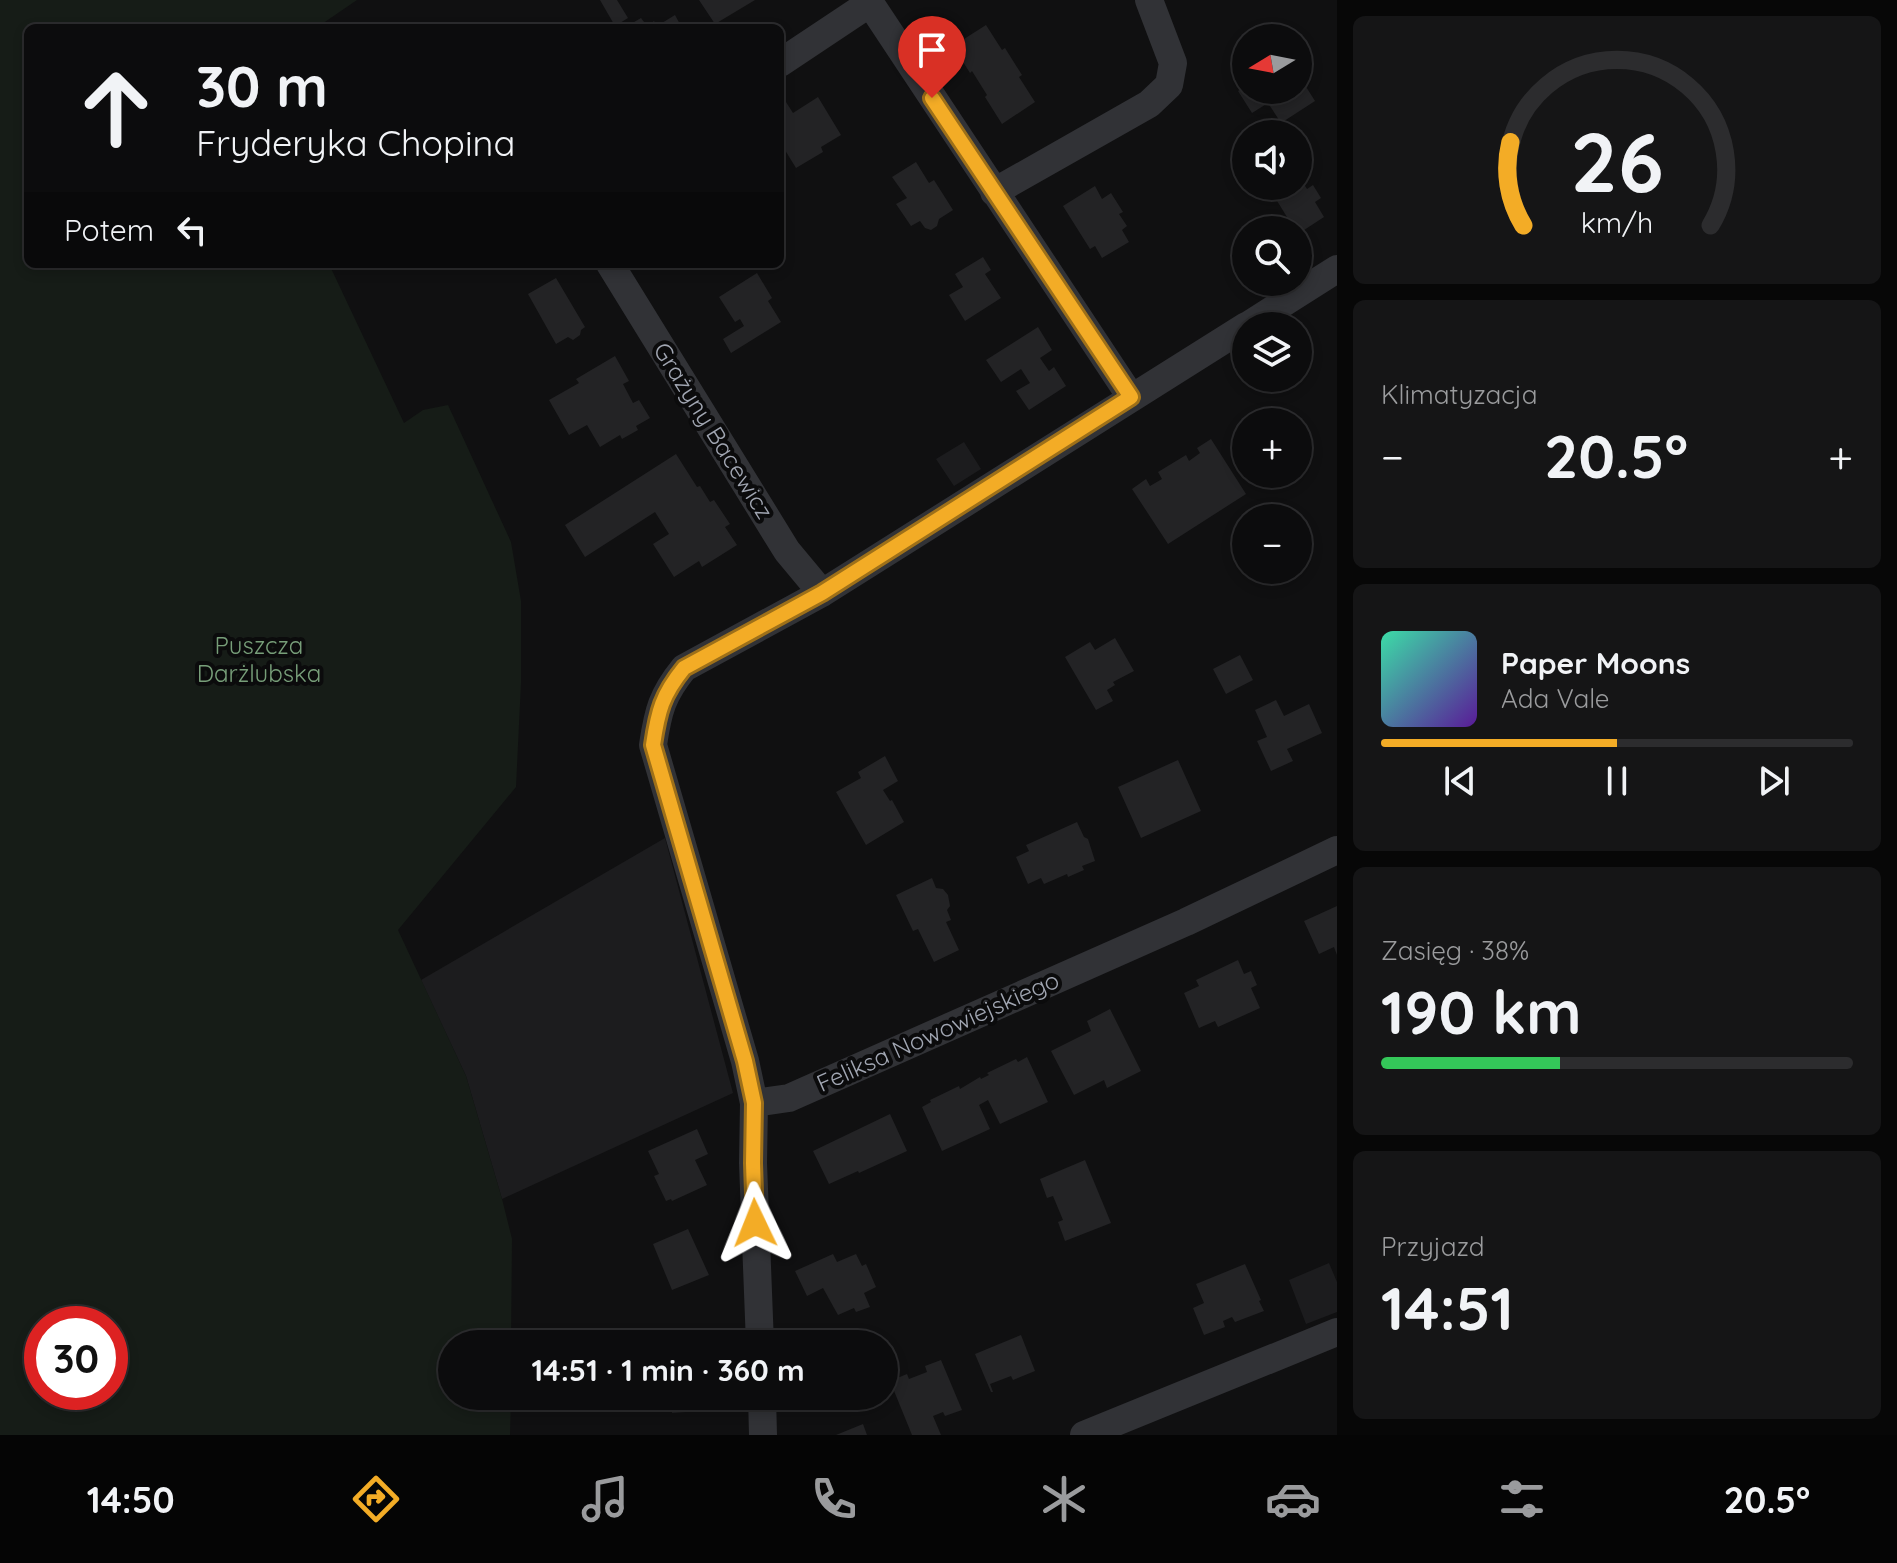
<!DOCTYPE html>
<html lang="pl">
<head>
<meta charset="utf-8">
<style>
  body { margin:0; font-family:Quicksand,sans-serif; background:#151516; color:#f1f3f6; height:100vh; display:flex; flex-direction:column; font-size:30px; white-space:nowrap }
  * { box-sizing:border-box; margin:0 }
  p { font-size:26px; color:#9a9b9d }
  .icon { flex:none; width:44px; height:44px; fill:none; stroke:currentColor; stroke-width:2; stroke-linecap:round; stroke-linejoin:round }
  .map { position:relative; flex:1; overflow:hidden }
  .side { display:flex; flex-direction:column; gap:16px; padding:16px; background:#070707; width:560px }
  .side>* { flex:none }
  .top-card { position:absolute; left:24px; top:24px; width:760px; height:244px; border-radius:12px; box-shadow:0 4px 12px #0003,0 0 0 2px #2c2c2e; background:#0c0c0d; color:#f1f3f6; overflow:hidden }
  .needle { width:52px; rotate:260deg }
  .buttons { position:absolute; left:1232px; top:24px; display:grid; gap:16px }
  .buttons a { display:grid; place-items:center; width:80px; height:80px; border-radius:50%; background:#0c0c0d; box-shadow:0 4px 12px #0003,0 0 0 2px #2c2c2e; font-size:40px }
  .speed { position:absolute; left:24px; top:1306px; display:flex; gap:16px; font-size:40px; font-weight:700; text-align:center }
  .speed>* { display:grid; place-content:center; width:104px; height:104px; border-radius:50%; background:#0c0c0d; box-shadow:0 4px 12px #0003,0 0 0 2px #2c2c2e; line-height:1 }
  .speed .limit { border:12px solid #d22; background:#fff; color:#111 }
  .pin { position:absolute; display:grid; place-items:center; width:68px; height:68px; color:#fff; margin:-82px -34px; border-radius:50% 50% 50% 0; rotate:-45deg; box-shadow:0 0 8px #0007 }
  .pin .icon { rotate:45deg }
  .me { position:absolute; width:88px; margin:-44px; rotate:358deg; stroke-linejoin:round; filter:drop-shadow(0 0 6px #0008) }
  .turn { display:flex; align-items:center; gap:28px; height:168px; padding:0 40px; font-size:36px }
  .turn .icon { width:104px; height:104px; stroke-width:2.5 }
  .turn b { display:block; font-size:56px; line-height:68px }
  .then { display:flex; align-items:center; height:76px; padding:0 40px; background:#0003; gap:16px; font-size:30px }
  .big { font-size:60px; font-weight:700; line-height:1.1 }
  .side .widget { flex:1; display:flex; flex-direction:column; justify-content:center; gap:12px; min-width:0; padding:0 28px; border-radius:12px; background:#151516 }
  .side .dial { align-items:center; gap:0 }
  .dial svg { height:208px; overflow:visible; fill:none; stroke:#2c2c2e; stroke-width:7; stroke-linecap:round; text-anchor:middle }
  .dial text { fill:#f1f3f6; stroke:none }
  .song { display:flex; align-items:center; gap:24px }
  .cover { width:96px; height:96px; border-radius:12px; background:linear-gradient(135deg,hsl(160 70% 55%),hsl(270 70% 35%)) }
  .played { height:8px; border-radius:4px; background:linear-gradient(90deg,#f3ac26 50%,#2c2c2e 50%) }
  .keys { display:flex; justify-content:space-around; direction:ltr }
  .heat { display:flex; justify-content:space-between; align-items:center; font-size:44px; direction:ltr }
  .charge { height:12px; border-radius:6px; background:linear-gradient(90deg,#34c759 38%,#2c2c2e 0) }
  .trip { position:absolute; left:438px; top:1330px; width:460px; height:80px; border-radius:40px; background:#0c0c0d; box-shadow:0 4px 12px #0003,0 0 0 2px #2c2c2e; font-weight:700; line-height:80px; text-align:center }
  .menu { display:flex; height:128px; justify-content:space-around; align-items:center; background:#050505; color:#9a9b9d }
  .menu .icon { width:56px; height:56px }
  .menu .selected { color:#f3ac26 }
  .menu b { font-size:36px; color:#f1f3f6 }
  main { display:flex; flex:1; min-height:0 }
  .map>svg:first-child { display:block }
  .built { fill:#1c1c1e }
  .green { fill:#161c17; fill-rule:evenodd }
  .building { fill:#232325 }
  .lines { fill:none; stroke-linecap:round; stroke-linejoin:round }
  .street { stroke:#313236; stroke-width:28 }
  .route-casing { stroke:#9e7019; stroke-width:20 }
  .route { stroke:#f3ac26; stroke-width:14 }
  .labels { text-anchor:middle; stroke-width:8; stroke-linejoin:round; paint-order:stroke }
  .street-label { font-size:24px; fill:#a1a6b2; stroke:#0b0b0c }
  .park-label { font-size:24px; fill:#779e79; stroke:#0b0b0c }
</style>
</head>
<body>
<main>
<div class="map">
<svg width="1337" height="1435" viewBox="0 0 1337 1435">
  <rect width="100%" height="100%" fill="#101011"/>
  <!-- built -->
  <path class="built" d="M964,442l17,27 -27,17 -18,-27z
    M665,838l68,255 -231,106 -36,-123 -45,-96z
    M1329,1263l8,19v30l-31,12 -17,-44z"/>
  <!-- green -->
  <path class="green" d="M0,0h357l-41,28h-288v236h301l75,159 19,-13 25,-5 63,137 10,59v82l-5,104 -118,143 68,146 36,123 10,40 -1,105h-59v52h59l-1,39h-510zM110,1324v68h-68v-68z"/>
  <!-- building -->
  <path class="building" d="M600,0h17l11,18 -13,8z
    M699,0h56l-40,24z
    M675,15l7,13h-51l-2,-3 12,-7 6,8 7,-5 3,5z
    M986,25l16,25 3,-2 17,27 -3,2 16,25 -33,22 -17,-27 2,-2 -15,-24 -2,2 -17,-27z
    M1298,74l17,27 -34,22 -13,-20 -16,10 -14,-22 8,-5v4h52z
    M818,97l23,38 -20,12 2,5 -27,16 -16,-26v-37l6,-3 7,11z
    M916,162l13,21 5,-3 19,30 -14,9 -2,7 -6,4 -6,-2 -5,-7 -9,5 -15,-22 11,-6 -15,-21z
    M1298,175l9,14 6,-4 8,13 -6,4 9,15 -26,17v-4h-3l-26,-42 2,-2h27z
    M1095,186l7,13 9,-6 12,19 -4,2 8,12 -5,4 7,12 -27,16 -7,-12 -5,3 -27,-43z
    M983,257l8,13 -6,4 16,24 -36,23 -16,-26 14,-8 -8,-13z
    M757,273l15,25 -4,3 13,21 -50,31 -8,-14 21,-13 -4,-7 -5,3 -16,-25z
    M556,278l29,49 -4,3 -1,5 -7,5 -5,-3 -12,7 -28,-50z
    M1038,327l14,23 -12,8 9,13 5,-4 12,19 -37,24 -13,-19 14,-8 -9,-14 -20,13 -15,-22z
    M615,356l14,25 -6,3 10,19 6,-3 11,18 -14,8 2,4 -16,9 -2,-4 -20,12 -13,-22 -18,10 -20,-35 30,-17 -3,-4z
    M1211,439l35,55 -78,50 -36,-55 14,-10 4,7 12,-7 -4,-7 28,-17 3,6 11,-8 -3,-5z
    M676,454l21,33 3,-1 10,16 4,-2 16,24 -5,3 12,18 -35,22 -3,-6 -25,16 -21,-33 16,-10 -14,-22 -70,45 -20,-32z
    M1115,638l19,33 -21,11 2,3 -8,5 6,11 -17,9 -31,-53 25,-15 5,8z
    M1240,655l13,25 -27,14 -13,-25z
    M1276,700l8,16 25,-12 13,29 -35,16 6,12 -22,10 -14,-30 10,-4 -12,-27z
    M885,756l13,25 -15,9 7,11 2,-1 12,22 -38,23 -30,-53 25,-14 -3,-6z
    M1178,760l23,51 -60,27 -23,-51z
    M1077,822l7,15 4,2 7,22 -13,5 2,4 -16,7 -1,-3 -23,10 -3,-6 -13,6 -12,-27 13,-6 -3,-6z
    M932,878l4,10 7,1 5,6 2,11 -3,4 4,10 -5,2 13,28 -25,12 -16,-33 -5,2 -17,-36z
    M1337,906v49l-3,-8 -15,7 -15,-33z
    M1238,960l6,14 7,-3 6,14 -6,3 9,20 -42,19 -3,-6 -16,7 -15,-35 15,-7 -3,-6z
    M1110,1009l31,62 -34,17 -3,-8 -30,15 -23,-44 40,-20 -4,-10z
    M1027,1057l21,45 -48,22 -12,-24 -9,5 11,24 -48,22 -20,-44 9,-5 -1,-2 29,-14 1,3 20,-12 1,2 8,-4 -2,-2 29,-14 2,3z
    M890,1114l17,37 -48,22 -1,-2 -29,13 -16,-33z
    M697,1129l11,25 -13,6 12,25 -35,16 -1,-2 -5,2 -12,-25 5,-2 -11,-23z
    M1085,1160l26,63 -46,18 -7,-19 5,-2 -10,-24 -6,2 -7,-19z
    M688,1229l21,46 -37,15 -19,-46z
    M833,1254l4,8 19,-8 6,12 4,-2 10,23 -12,6 6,14 -14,5 -2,-4 -16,7 -15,-27 -16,8 -12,-25z
    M1245,1264l16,36 -2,1 5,10 -29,11 -3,-5 -9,4 2,6 -21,8 -11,-27 11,-5 -8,-19z
    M1021,1335l14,36 -22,9 -2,-4 -21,8 3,8h-2l-16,-38z
    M941,1360l21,50 -17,6 -2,-4 -10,4 8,19h-29l-22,-54 17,-7 2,5 18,-7 -2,-6z
    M662,1396h32l1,12 -9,1v3l-14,1v-3h-9z
    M863,1424l4,11h-31z"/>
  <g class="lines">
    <!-- street -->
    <path class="street" d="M780,63l90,-60 261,394
      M994,192l155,-88 20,-19 4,-22 -24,-63
      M610,264l177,287 35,42
      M1247,326l90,-57
      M754,1103l-9,-42 -92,-316c5,-34 9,-50 31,-77l138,-75 424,-267
      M760,1344l-7,-181 1,-60 35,-5 397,-176 151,-72
      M762,1396l1,39
      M1084,1435l253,-103"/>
  </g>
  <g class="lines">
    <!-- route casing -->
    <g class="route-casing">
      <path id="route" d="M755,1223l-2,-60 1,-60 -9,-42 -92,-316c5,-34 9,-50 31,-77l138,-75 309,-196 -199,-299"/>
    </g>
    <!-- route -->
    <use href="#route" class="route"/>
  </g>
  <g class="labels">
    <!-- street labels -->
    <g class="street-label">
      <text transform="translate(713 431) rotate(58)" y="8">Grażyny Bacewicz</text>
      <text transform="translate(938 1032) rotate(-24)" y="8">Feliksa Nowowiejskiego</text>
    </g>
    <!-- park labels -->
    <g class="park-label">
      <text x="259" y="654">Puszcza<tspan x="259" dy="28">Darżlubska</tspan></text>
    </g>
  </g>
</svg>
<div class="buttons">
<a><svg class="needle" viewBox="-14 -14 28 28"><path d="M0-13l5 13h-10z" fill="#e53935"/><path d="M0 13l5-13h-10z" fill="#9a9b9d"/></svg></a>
<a><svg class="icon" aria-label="sound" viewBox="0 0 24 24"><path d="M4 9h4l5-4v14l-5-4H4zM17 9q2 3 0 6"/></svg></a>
<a><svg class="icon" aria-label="search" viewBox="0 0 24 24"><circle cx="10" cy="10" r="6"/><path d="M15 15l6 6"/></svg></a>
<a><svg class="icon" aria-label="layers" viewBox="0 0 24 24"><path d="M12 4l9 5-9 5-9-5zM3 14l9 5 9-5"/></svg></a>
<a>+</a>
<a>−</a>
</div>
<div class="speed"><div class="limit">30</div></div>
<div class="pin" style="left:932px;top:98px;background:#d93025"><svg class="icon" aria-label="arrive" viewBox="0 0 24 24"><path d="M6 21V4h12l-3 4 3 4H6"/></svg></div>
<svg class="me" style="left:755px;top:1223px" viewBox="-20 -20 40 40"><path d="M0-17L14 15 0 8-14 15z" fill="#f3ac26" stroke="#fff" stroke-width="4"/></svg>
<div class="trip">14:51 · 1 min · 360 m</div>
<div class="top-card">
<div class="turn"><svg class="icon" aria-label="ahead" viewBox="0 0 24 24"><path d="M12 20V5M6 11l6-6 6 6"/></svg><div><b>30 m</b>Fryderyka Chopina</div></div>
<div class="then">Potem<svg class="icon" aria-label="left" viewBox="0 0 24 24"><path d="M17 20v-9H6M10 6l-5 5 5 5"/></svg></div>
</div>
</div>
<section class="side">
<div class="widget dial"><svg viewBox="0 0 100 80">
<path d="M14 69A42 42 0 1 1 86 69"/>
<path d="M14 69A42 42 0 0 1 9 37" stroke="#f3ac26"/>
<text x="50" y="56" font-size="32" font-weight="700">26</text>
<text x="50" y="72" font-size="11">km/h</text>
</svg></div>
<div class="widget"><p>Klimatyzacja</p>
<div class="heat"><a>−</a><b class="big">20.5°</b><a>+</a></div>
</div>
<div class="widget">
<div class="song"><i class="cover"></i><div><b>Paper Moons</b><p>Ada Vale</p></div></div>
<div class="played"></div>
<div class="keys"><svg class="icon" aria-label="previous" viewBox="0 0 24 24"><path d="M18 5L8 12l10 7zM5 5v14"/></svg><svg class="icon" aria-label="pause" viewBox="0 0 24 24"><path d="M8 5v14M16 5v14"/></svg><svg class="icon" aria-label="next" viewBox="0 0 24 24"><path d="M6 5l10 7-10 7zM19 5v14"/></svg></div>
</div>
<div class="widget"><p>Zasięg · 38%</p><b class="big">190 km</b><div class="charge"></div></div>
<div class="widget"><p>Przyjazd</p><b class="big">14:51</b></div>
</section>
</main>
<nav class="menu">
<b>14:50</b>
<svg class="icon selected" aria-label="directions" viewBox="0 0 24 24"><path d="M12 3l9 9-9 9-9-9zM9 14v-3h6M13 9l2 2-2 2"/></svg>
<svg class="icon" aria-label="music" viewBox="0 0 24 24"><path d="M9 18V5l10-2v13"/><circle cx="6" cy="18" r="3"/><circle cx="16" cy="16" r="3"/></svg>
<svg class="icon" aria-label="phone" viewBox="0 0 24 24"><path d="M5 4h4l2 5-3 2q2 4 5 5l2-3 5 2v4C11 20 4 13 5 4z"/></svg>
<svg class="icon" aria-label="climate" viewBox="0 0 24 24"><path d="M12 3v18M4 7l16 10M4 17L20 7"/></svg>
<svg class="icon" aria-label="car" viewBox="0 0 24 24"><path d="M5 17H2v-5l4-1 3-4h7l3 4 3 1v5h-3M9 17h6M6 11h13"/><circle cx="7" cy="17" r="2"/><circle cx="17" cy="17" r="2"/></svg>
<svg class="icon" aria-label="filters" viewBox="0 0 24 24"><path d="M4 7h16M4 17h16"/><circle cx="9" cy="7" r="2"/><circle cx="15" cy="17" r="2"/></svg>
<b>20.5°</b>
</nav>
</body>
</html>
